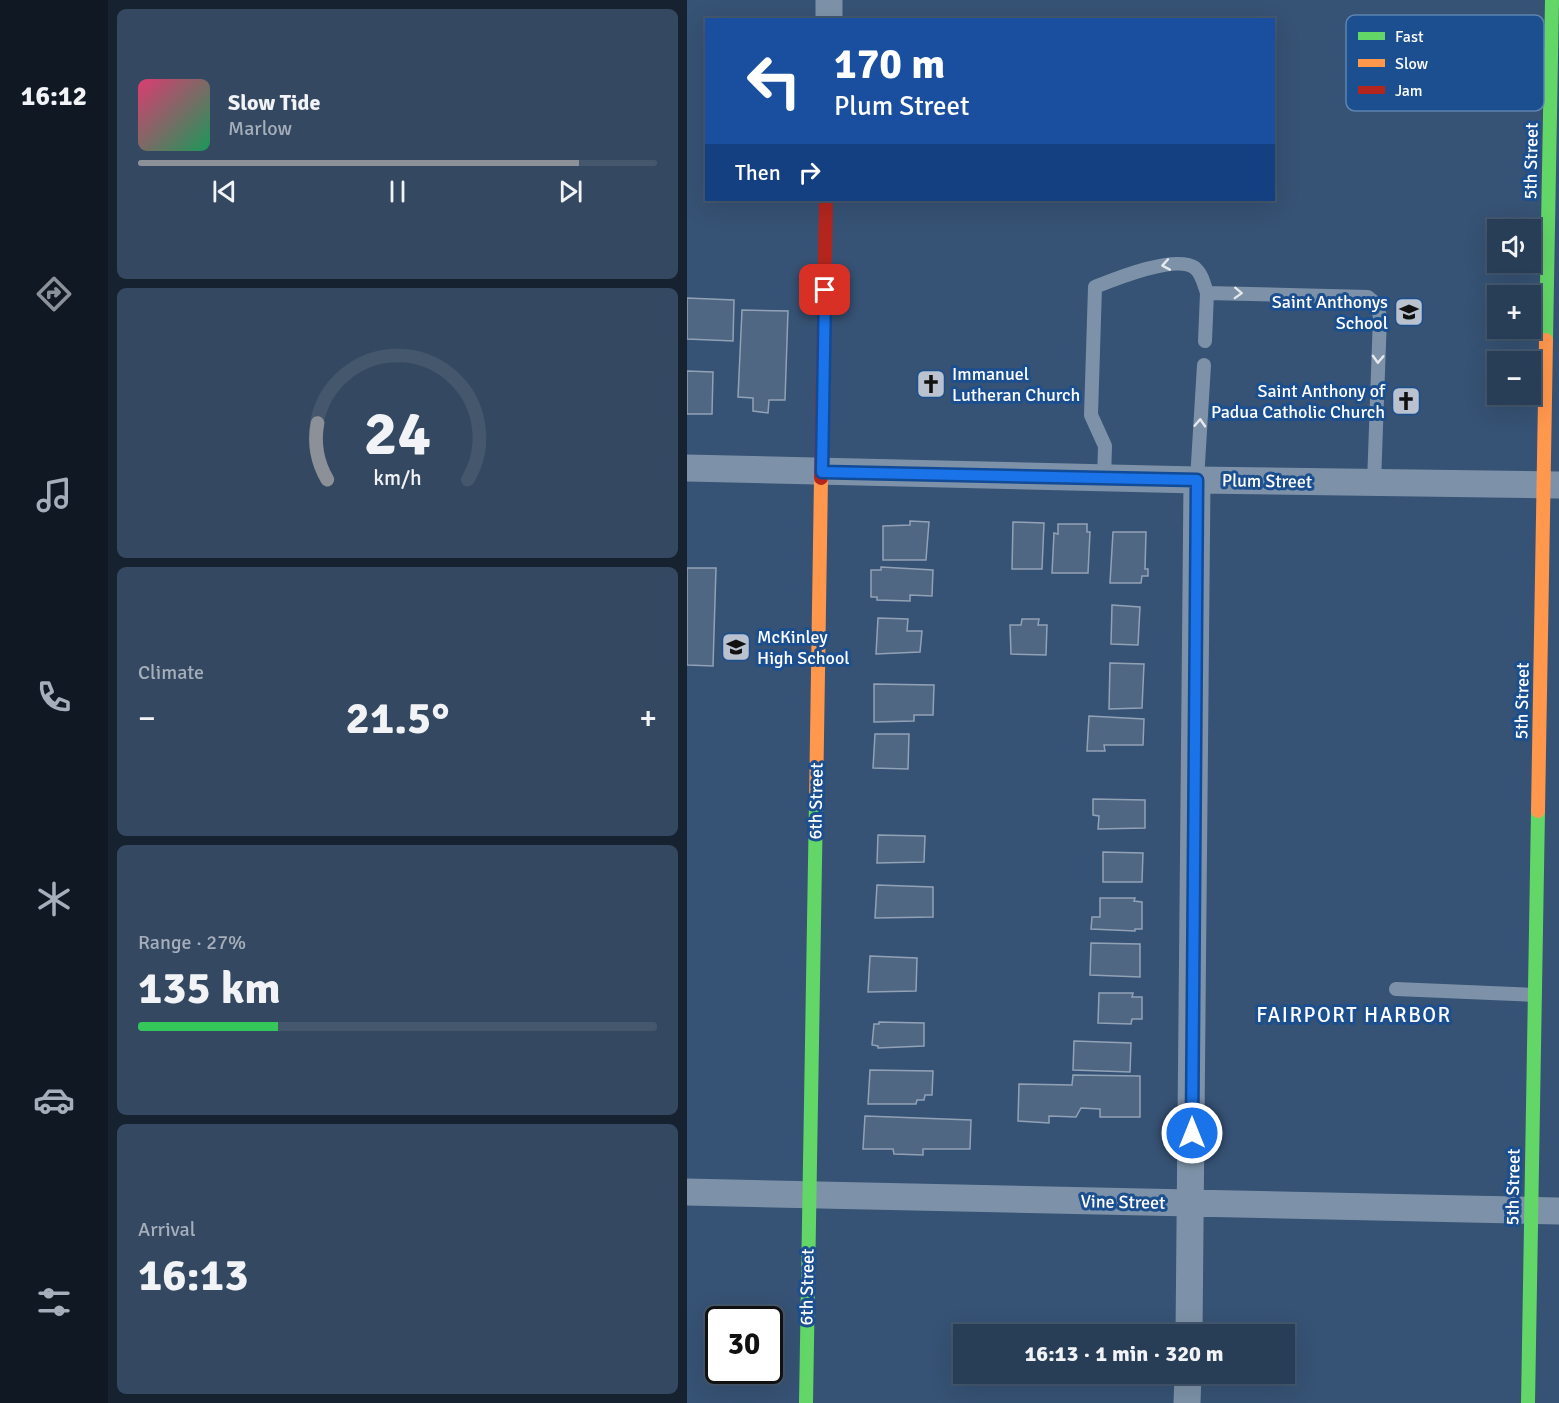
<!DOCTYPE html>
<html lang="en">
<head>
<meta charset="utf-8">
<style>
  body { margin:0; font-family:Signika,sans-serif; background:#344961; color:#f1f3f6; height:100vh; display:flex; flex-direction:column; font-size:22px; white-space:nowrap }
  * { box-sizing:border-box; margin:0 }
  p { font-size:20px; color:#a5aeba }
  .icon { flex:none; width:33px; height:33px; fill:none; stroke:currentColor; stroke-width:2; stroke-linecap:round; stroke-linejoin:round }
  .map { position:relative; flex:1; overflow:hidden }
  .side { display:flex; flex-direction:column; gap:9px; padding:9px; background:#162230; width:579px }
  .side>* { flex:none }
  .top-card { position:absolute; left:18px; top:18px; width:570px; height:183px; border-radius:0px; box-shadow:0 6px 24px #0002,0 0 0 2px #44576d; background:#1a4fa0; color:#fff; overflow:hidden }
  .fabs { position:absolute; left:800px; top:219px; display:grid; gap:12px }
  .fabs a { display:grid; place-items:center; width:54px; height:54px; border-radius:0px; background:#283e57; box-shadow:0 6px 24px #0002,0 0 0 2px #44576d; font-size:30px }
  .speed { position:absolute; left:18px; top:1306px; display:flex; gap:12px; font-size:30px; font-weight:700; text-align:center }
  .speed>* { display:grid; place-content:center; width:78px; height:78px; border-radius:50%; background:#283e57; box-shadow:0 6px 24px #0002,0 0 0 2px #44576d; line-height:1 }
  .speed .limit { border:3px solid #111; border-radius:9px; background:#fff; color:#111 }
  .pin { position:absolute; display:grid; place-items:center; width:51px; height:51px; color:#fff; margin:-26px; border-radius:12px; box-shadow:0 3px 9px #0006 }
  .me { position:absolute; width:66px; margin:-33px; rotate:0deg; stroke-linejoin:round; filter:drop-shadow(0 0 4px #0008) }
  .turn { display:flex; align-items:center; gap:21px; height:126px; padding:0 30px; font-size:27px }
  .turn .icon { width:78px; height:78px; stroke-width:2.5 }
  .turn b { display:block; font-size:42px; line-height:51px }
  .then { display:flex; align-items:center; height:57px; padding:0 30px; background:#0003; gap:12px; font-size:22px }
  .big { font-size:45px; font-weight:800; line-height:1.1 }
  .side .widget { flex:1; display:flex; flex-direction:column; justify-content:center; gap:9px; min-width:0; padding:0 21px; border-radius:9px; background:#344961 }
  .side .dial { align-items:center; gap:0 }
  .dial svg { height:156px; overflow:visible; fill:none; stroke:#44576d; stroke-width:7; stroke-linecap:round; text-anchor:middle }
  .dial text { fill:#f1f3f6; stroke:none }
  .song { display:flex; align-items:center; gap:18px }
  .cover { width:72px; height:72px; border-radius:9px; background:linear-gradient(135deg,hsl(340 70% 55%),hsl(150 70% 35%)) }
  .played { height:6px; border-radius:3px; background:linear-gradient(90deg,#8c9099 85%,#44576d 85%) }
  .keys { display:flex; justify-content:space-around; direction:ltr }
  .heat { display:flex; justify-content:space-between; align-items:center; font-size:33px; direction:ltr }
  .charge { height:9px; border-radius:4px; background:linear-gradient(90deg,#34c759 27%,#44576d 0) }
  .trip { position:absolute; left:266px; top:1324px; width:342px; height:60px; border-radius:0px; background:#283e57; box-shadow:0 6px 24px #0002,0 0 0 2px #44576d; font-weight:800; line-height:60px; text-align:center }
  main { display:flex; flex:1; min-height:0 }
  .tabs { display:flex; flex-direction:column; width:108px; justify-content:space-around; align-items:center; background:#101923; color:#a5aeba }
  .tabs .icon { width:42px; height:42px }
  .tabs .active { color:#8c9099 }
  .tabs b { font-size:27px; color:#f1f3f6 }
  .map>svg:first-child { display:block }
  .building { fill:#506783; stroke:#92a2b6; stroke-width:1.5 }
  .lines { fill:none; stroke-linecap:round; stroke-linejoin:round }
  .lane { stroke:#7d92a8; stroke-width:14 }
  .street { stroke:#7d92a8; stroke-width:27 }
  .fast { stroke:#63d668; stroke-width:14 }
  .slow { stroke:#ff974d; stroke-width:14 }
  .jam { stroke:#b3261e; stroke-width:14 }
  .oneway { stroke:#e5e9ee }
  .route-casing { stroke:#114b97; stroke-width:15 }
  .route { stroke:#1a73e8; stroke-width:10 }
  .labels { text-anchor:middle; stroke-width:6; stroke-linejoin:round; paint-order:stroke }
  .street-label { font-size:18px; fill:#fff; stroke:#1b4f8f }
  .poi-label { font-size:18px; fill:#fff; stroke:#1b4f8f; text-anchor:end }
  .quarter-label { font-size:21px; letter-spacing:1.5px; fill:#fff; stroke:#1b4f8f }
  .key { fill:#1b4f8f; stroke:#5f84b1; stroke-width:1.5 }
  .key-label { font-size:16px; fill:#fff }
</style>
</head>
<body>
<main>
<nav class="tabs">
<b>16:12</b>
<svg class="icon active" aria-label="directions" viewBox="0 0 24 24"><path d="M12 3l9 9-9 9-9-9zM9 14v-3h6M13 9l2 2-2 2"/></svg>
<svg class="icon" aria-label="music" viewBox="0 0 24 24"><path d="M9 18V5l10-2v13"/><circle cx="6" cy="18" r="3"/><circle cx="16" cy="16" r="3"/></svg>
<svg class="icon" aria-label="phone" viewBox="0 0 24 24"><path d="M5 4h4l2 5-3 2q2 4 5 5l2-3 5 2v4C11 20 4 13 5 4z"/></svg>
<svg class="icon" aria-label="climate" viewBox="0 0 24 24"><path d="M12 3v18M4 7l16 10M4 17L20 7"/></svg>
<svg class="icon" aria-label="car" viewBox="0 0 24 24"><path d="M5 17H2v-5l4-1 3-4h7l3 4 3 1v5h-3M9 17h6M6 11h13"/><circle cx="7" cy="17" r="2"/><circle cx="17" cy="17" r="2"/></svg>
<svg class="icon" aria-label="filters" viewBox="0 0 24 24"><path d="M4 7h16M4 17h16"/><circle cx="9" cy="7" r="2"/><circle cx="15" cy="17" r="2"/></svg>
</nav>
<section class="side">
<div class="widget">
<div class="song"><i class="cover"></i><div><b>Slow Tide</b><p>Marlow</p></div></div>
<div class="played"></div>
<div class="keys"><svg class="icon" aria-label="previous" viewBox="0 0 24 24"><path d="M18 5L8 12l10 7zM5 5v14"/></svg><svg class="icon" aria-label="pause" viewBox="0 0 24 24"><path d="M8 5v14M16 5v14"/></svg><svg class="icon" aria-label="next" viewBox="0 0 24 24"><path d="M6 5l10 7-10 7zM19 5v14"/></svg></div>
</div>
<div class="widget dial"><svg viewBox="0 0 100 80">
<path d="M14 69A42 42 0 1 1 86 69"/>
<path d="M14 69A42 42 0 0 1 9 40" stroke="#8c9099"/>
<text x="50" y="56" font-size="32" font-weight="700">24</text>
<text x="50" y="72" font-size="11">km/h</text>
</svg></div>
<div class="widget"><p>Climate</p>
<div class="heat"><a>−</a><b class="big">21.5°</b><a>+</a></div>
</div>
<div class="widget"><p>Range · 27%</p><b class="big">135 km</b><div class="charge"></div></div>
<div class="widget"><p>Arrival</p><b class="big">16:13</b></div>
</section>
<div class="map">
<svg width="872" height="1403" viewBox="0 0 872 1403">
  <rect width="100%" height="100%" fill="#365274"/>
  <!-- building -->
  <path class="building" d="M0,298l47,2 -1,41 -46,-2z
    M55,310l46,1 -3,89h-16l-1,13 -15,-2v-13l-15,-1z
    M0,371l26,1 -1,42h-25z
    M223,521l19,1 -3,38h-43v-34l27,-1z
    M326,522l31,1 -2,46h-30z
    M371,524h29v8h3l-2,41h-36l2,-40 4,1z
    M426,532h33l-1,37h3v7h-6l-1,7h-31z
    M194,567l52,3 -1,26 -22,-1v6l-33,-1v-3h-6v-27h10z
    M0,568h29l-3,98 -26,-1z
    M425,605l28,2 -2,38 -27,-1z
    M191,618l30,1 -1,12h15l-2,21 -44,2z
    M335,619h17l-1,6h9l-1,30 -35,-1 -1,-29h11z
    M423,663l34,1 -2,44 -33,1z
    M187,684l60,1 -1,30h-19v6l-40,1z
    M402,716l55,3 -1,26h-39l1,6h-18z
    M188,734h34l-1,35 -35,-1z
    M406,799l52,1v28l-47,1 1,-13 -6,-1z
    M191,835l47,1 -1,26 -47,1z
    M416,852l40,1 -1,29h-39z
    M190,885l56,2v30l-58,1z
    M413,898h35l-1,3 8,1v27h-7v2l-44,-2 1,-12h8z
    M404,943l49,1v33l-50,-2z
    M183,956l47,2 -1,33 -48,1z
    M412,993h34l-1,4h10v22h-10l-1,5 -33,-1z
    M192,1022l45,1v23l-46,2v-2l-6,-1 2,-21h5z
    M387,1041l57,2 -1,29 -57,-2z
    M183,1070l63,1 -1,24h-7l-1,5h-7l-1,4h-48z
    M386,1075l67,1v41h-40v-8l-19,-1 -5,9 -27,-1v7l-31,-2 1,-37 53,1z
    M178,1116l106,4 -1,29h-47v6l-29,-1 -1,-5h-30z"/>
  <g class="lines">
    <!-- lane -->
    <path class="lane" d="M518,341l2,-48 161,4 7,6 5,13 -6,167
      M417,479l1,-33 -14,-31 4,-128c20,-8 81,-33 100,-19 7,6 9,16 12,25
      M510,480l7,-115
      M709,989l139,6"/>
    <!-- street -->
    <path class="street" d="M142,20v-20
      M0,468l510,12 362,5
      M0,1192l872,19
      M502,1335l8,-855
      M500,1403l1,-29"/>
    <!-- fast -->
    <path class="fast" d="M859,340l6,-340
      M119,1403l10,-601
      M841,1403l10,-592"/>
    <!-- slow -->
    <path class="slow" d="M129,802l5,-324
      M851,811l8,-471"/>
    <!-- jam -->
    <path class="jam" d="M134,478l5,-278"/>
  </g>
  <!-- one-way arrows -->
  <defs><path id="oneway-chevron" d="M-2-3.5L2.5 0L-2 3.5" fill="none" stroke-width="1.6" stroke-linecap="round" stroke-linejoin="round" transform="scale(1.5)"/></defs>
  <g class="oneway">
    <use href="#oneway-chevron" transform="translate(479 265) rotate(170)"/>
    <use href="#oneway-chevron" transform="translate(551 293) rotate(2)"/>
    <use href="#oneway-chevron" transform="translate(691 359) rotate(92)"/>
    <use href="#oneway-chevron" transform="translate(513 423) rotate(-87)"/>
  </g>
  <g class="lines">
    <!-- route casing -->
    <g class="route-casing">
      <path id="route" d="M138,290l-3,182 375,8 -5,653"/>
    </g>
    <!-- route -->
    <use href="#route" class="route"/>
  </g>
  <!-- icons -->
  <defs>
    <g id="school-square" transform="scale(1.5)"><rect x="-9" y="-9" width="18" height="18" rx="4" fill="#b9c2ce" stroke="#1b4f8f"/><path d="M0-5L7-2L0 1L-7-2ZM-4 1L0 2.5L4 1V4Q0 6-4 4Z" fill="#111"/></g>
    <g id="church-square" transform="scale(1.5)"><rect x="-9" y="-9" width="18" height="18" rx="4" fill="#b9c2ce" stroke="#1b4f8f"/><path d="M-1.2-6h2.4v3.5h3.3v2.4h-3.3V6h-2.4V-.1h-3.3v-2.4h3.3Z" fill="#111"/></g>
  </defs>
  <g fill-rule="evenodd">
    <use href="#school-square" x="722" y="312"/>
    <use href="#church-square" x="244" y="384"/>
    <use href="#church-square" x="719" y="401"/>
    <use href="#school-square" x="49" y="647"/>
  </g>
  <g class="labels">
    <!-- street labels -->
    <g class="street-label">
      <text transform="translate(844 161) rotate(-89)" y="6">5th Street</text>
      <text transform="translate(580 481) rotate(1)" y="6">Plum Street</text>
      <text transform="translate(835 701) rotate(-89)" y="6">5th Street</text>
      <text transform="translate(129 801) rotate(-89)" y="6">6th Street</text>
      <text transform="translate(826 1187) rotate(-89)" y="6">5th Street</text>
      <text transform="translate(436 1202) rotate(1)" y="6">Vine Street</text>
      <text transform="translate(120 1287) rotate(-89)" y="6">6th Street</text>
    </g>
    <!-- poi labels -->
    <g class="poi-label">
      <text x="701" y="308">Saint Anthonys<tspan x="701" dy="21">School</tspan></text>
      <text x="265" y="380" text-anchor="start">Immanuel<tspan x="265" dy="21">Lutheran Church</tspan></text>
      <text x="698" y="397">Saint Anthony of<tspan x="698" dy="21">Padua Catholic Church</tspan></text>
      <text x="70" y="643" text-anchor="start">McKinley<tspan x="70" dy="21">High School</tspan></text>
    </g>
    <!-- quarter labels -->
    <g class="quarter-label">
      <text x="667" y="1022">FAIRPORT HARBOR</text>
    </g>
  </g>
  <!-- legend -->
  <rect x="659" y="15" width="198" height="96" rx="9" class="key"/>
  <rect x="671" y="32" width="27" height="8" fill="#63d668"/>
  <rect x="671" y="59" width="27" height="8" fill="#ff974d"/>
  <rect x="671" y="86" width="27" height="8" fill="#b3261e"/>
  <g class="key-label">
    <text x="708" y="42">Fast</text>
    <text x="708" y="69">Slow</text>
    <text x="708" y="96">Jam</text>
  </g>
</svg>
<div class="fabs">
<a><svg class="icon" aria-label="sound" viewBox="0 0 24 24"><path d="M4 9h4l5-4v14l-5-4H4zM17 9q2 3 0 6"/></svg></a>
<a>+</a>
<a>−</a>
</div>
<div class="speed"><div class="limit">30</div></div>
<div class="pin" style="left:138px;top:290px;background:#d93025"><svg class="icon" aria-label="arrive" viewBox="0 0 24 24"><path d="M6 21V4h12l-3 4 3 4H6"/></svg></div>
<svg class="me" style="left:505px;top:1133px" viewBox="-20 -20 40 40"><circle r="17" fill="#1a73e8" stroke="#fff" stroke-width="3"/><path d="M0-11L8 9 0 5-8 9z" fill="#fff"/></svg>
<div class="trip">16:13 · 1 min · 320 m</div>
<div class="top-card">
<div class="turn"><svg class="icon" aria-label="left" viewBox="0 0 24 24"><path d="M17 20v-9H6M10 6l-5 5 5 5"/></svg><div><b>170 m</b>Plum Street</div></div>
<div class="then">Then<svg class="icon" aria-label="right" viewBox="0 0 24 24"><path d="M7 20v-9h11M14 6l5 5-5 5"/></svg></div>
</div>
</div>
</main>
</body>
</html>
